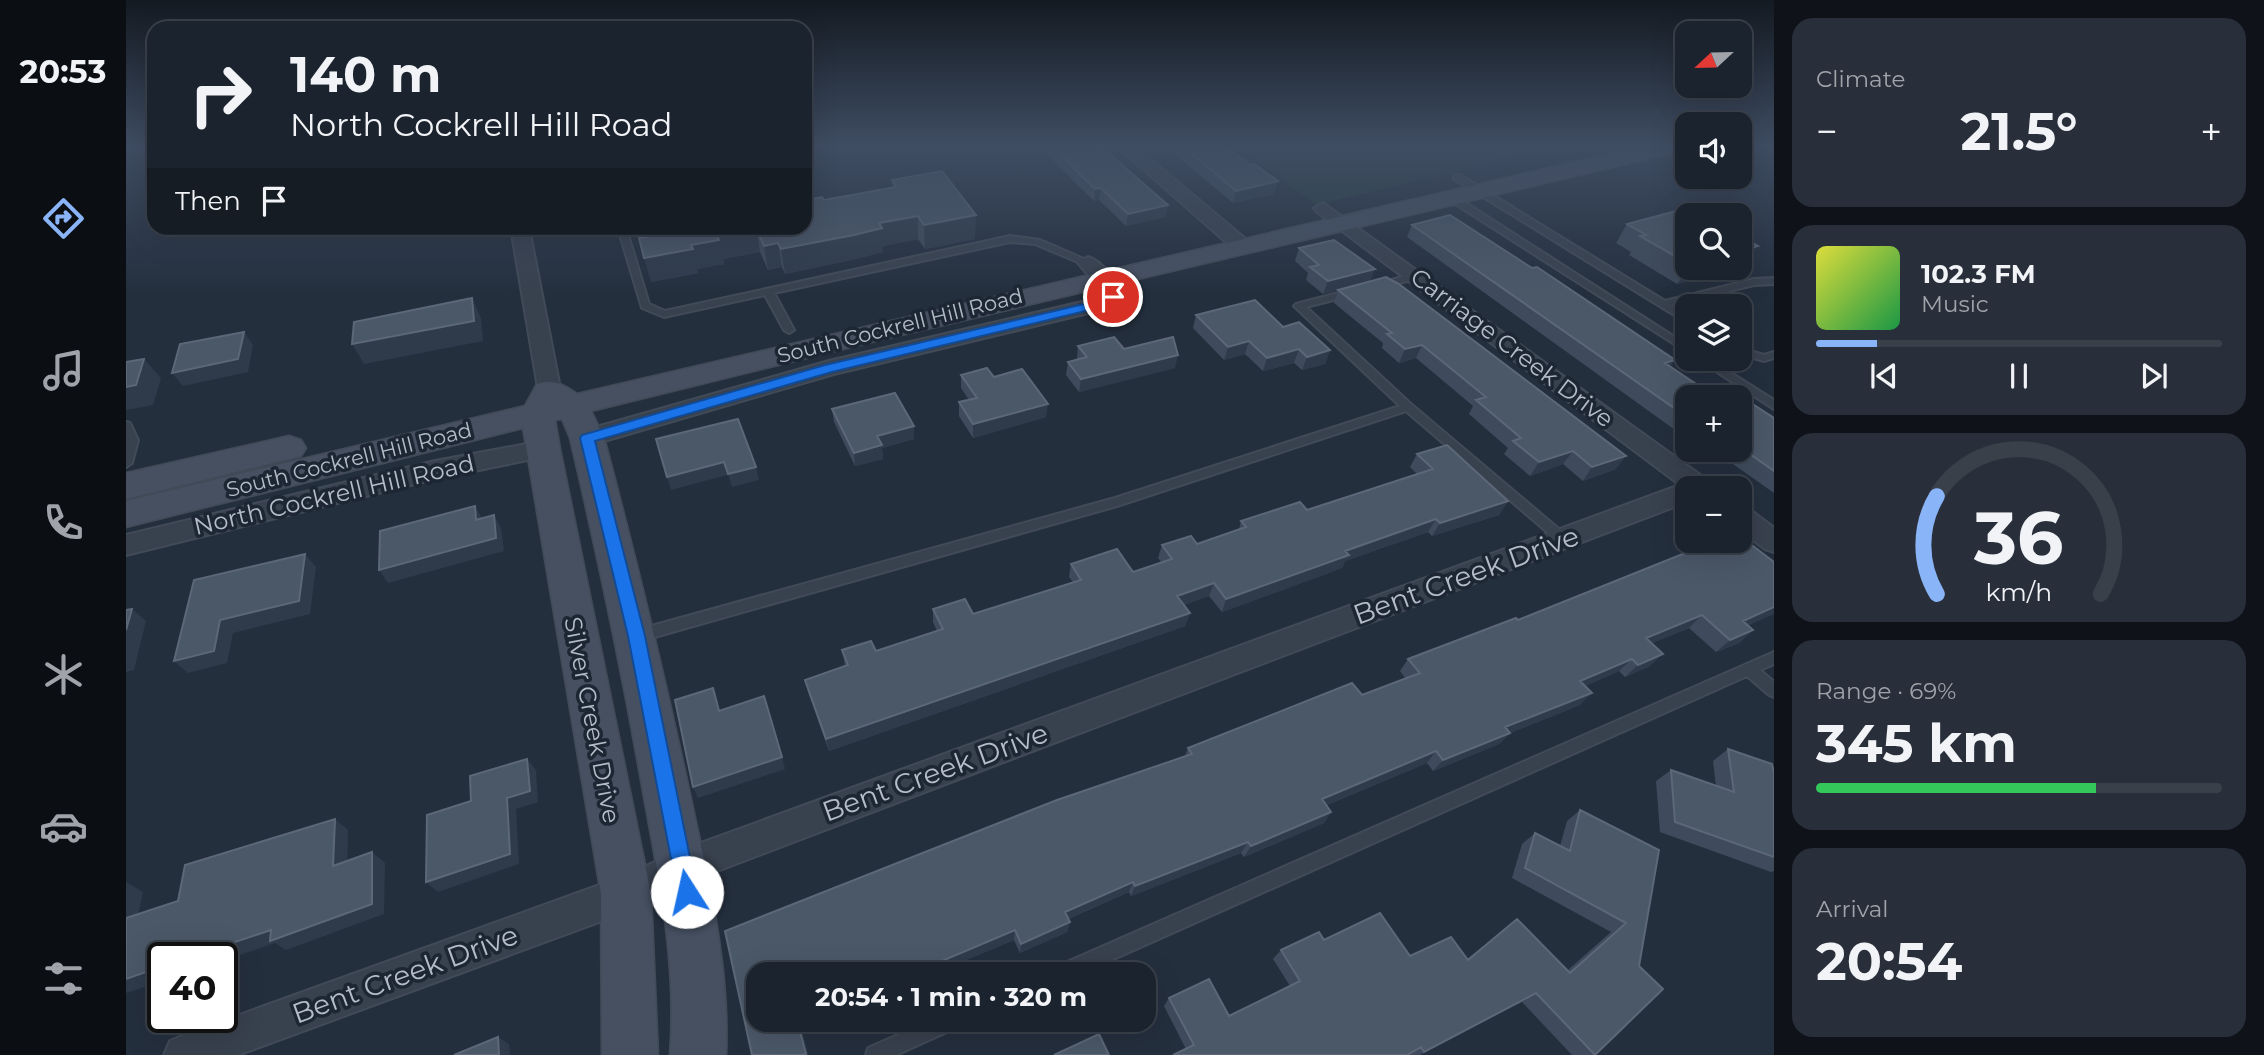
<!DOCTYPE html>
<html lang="en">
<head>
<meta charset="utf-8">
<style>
  body { margin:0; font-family:Montserrat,sans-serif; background:#282f3a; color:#f1f3f6; height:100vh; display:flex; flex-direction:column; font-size:26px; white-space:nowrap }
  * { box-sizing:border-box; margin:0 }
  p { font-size:23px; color:#a0a4aa }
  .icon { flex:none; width:38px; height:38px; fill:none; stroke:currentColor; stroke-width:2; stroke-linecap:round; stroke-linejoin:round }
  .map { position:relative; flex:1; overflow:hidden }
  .panel { display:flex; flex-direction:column; gap:18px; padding:18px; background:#0f1319; width:490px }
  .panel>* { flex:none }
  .top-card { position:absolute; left:21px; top:21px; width:665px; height:214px; border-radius:21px; box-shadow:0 7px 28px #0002,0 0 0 2px #39404a; background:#1b232e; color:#f1f3f6; overflow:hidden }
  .needle { width:46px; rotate:248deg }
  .buttons { position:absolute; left:1549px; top:21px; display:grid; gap:14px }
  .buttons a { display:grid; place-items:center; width:77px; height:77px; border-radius:14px; background:#1b232e; box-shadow:0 7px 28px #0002,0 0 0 2px #39404a; font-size:35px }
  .speed { position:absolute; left:21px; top:942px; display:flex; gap:14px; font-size:35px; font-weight:700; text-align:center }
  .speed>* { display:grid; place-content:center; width:91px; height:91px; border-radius:50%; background:#1b232e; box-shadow:0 7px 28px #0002,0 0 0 2px #39404a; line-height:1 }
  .speed .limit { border:4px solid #111; border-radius:10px; background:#fff; color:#111 }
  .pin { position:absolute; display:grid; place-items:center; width:60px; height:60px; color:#fff; margin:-30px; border:4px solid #fff; border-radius:50%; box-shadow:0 2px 7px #0007 }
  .me { position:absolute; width:77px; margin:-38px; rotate:350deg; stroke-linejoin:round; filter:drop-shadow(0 0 5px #0008) }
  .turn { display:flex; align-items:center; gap:24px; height:147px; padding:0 28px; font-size:32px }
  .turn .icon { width:91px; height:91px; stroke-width:2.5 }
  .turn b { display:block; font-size:49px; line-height:60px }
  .then { display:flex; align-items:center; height:66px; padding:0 28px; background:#0003; gap:14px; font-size:26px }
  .big { font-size:52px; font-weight:700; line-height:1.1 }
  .panel .tile { flex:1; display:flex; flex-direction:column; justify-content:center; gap:10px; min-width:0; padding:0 24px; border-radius:21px; background:#282f3a }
  .panel .dial { align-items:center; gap:0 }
  .dial svg { height:182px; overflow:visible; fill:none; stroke:#39404a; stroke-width:7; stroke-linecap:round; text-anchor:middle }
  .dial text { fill:#f1f3f6; stroke:none }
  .song { display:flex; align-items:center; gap:21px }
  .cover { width:84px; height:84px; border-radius:10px; background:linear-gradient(135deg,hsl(60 70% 55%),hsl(140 70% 35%)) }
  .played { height:7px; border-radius:4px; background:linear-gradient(90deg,#8ab4f8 15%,#39404a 15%) }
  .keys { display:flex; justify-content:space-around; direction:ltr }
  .heat { display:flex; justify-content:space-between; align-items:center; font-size:38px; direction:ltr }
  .charge { height:10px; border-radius:5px; background:linear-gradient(90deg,#34c759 69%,#39404a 0) }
  .trip { position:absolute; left:620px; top:962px; width:410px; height:70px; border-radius:21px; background:#1b232e; box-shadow:0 7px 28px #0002,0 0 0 2px #39404a; font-weight:700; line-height:70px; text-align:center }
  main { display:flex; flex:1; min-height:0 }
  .tab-bar { display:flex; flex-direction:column; width:126px; justify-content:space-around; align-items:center; background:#0b0e12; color:#a0a4aa }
  .tab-bar .icon { width:49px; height:49px }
  .tab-bar .active { color:#8ab4f8 }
  .tab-bar b { font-size:32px; color:#f1f3f6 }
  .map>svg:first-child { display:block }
  .green { fill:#263c3f }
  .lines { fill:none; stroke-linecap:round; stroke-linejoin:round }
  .lane-casing { stroke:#414a57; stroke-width:4 }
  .street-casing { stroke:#414a57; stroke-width:4 }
  .secondary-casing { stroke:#414a57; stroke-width:3 }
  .lane { fill:#38414e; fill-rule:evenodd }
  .street { fill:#38414e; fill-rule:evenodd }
  .secondary { fill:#465061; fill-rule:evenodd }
  .wall { fill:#3f4b5c }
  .shaded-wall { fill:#2f3b4b }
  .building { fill:#4b5868; stroke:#5c6777; stroke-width:2 }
  .route { fill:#1a73e8; stroke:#114b97; stroke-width:2 }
  .labels { text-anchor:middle; stroke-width:7; stroke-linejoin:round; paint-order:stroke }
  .far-street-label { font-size:21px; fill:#b4bcc9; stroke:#1d2633 }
  .street-label { font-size:24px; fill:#b4bcc9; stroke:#1d2633 }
  .near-street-label { font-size:28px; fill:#b4bcc9; stroke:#1d2633 }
</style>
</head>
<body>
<main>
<nav class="tab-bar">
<b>20:53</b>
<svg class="icon active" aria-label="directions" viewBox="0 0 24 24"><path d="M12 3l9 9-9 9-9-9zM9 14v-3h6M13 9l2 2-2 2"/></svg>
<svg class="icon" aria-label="music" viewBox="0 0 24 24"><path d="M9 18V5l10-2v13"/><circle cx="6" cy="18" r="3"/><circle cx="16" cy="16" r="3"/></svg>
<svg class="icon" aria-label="phone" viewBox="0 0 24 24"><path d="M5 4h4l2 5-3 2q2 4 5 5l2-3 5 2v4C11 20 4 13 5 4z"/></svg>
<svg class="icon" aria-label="climate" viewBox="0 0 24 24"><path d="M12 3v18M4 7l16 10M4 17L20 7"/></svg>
<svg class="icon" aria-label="car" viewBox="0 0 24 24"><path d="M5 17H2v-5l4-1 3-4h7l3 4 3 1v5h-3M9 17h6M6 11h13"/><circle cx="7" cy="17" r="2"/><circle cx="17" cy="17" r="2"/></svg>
<svg class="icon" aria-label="filters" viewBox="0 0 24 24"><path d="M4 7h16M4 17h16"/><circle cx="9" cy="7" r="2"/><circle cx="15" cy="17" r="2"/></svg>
</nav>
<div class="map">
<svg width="1648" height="1055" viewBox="0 0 1648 1055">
  <rect width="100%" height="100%" fill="#242f3e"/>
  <!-- green -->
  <path class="green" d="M1109,145h329l-248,60z"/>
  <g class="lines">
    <!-- lane casing -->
    <g class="lane-casing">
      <path id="lane" d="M1328,175h6l205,126 89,-22 20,-1v6l-20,1 -83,20 16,10v7l-3,-1 -230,-142z
        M1320,194h6l235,151v7l-241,-154z
        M492,228h8l23,76 16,7 345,-75 30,4 53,23 -5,3 -3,-1 -50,-21 -25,-2 -236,51 20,37 -5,3 -5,-3 -19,-35 -101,22 -22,-9z
        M1289,273l5,3 -2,2 -41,11 -5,-3z
        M1224,290l3,1v4l-47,12 106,98 155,131 2,3 -2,3h-8l-153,-131 -289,95 -480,136 -5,-2 -2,-4 2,-4 5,-2 478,-132 285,-92 -106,-100 2,-2z
        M1614,348l24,7 10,-3v6l-10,3 -24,-7z
        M1571,359h12l65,41v9z
        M0,422l4,1 8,17 -6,23 -6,4z
        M1648,652v12l-14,6 14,12v15l-5,-2 -22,-19 -669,299h-30l3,-6z
        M806,1020h31l-3,6 -64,29h-30l2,-7z"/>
    </g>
    <!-- street casing -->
    <g class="street-casing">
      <path id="street" d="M990,145h17l115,96 2,4 -2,4h-14z
        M1197,203l387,279 3,6h-26v14l-996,379 -65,31 -388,143h-74l6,-14 14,-6 435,-157 63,-28 998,-365 -363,-273 -3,-4z
        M385,228h18l31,160 -3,5h-16l-3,-5z
        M962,257c14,4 31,26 35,40l-14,11 -275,66 -247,72 -8,-2 -4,-6 4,-6 250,-71 266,-62 7,-4 -1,-5 -23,-27z
        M417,441l9,2 3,6 -3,6 -117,24 -309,76v-20l309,-74z
        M1614,506l9,3 25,19v24l-9,-3 -25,-19z"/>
    </g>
    <!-- secondary casing -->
    <g class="secondary-casing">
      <path id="secondary" d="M1522,145l39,1 -11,6 -809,191 -276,68 13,27c32,120 61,239 87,361 18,85 39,168 35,256h-56c7,-89 -10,-171 -26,-258 -21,-121 -46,-240 -74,-359l-8,-19 -7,1 5,29 91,445 7,161h-56l-1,-161 -78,-466 -397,99v-26l399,-95 12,-22c16,-5 26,0 40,10z
        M163,436l12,4 5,8 -5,8 -175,43v-26z"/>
    </g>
    <!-- lane -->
    <use href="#lane" class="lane"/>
    <!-- street -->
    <use href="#street" class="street"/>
    <!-- secondary -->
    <use href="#secondary" class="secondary"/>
  </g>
  <!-- wall -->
  <path class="wall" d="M911,145h62l69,60 -3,12 -39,9 -27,-26 -5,1z
    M1038,145h59l28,20 23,29 -41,9z
    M766,180l83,59 -50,10 -7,-10 -35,7v6l-27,7 -71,15 -3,-7 -14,3 -8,-18 -37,7 1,5 -27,5 1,4 -47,9 8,-48 -1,-6h147l6,-29 13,1 68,-12z
    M1324,215l82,53 5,-1 138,93 -5,6 41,28 17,-6 46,30v75l-61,-43h27v-53h-53v36l-5,2 -275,-198 5,-12z
    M1561,215v53h46l-56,16 -48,-29 2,-3 -15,-9 11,-19z
    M1173,248l71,33 246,188 -33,12 -20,-17 -33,12 -26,-22 4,-6 -39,-34 4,-8 -57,-48 -17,5 -17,-15 1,-5 -49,-40 4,-13 -15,4 -17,-14 2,-7 -13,-12z
    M1070,315l87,12 47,23 -5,14 -23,6 -8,-7 -31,8 -18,-17 -21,6 -31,-32z
    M952,346l46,3 51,19 -96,24 -13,-17 2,-13 9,-3z
    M835,375l33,2 52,40 -73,21 -14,-22v-14l10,-2 -8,-12z
    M706,409l82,17v13l-32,9 1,11 -28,7 -21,-44z
    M1291,454l91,47 -9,14 -67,21 -4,-4 -83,29 -3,7 -120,44 -13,-16 -25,9 6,8 -5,13 -356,125 -21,-59 -3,-12 40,-14 -3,-16 34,1 61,-20 -4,-9v-13l40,5 100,-32 -4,-5 2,-13 62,8 29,-9 -4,-5 4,-13 35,-1 42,-15 2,-8 66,-11 110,-36 -7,-7z
    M1589,541l33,84 5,5 -14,13 -23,9 -27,-24 -37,15 -2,23 -25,11 -6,-6 -34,15 -5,19 -70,28 -11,11 -66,27 -6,-8 -100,42 4,7 -7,11 -80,34 -3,-4 -110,43 -2,-4 -61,27 2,3 -3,10 -47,21 -6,-13 -84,35h-34v-1l-138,46h41l9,35h-56l-27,-124 460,-175 3,-8 174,-53 44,-16 -6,-8 8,-12 110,-39z
    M1602,749l46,24v98l-3,1 -111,-40 -4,-51 15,-11 45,16 -3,-25z
    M1454,810l79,40 -64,205h-23l-50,-53 -102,53h-247l13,-6 -22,-43 5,-8 60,18 61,-30 -17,-27 8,-9 43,-10 86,16 57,3 50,-40 51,51 43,-38 -99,-54 10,-34 13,-11 25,13 7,-25z"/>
  <!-- shaded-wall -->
  <path class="shaded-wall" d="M1152,181l-4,13 -41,9 3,-12z
    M975,188l-2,12 -5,1 1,-12z
    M1042,205l-3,12 -39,9 2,-12z
    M850,215l-1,24 -50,10 -1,-24z
    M792,216v23l-35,7v6l-27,7 -71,15 -4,-25 98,-26z
    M630,228l4,24 -37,7 1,5 -27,5 1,4 -47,9 -7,-24 47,-13 26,-9z
    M652,243l4,24 -14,3 -4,-24z
    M1632,246l-14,18 -4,2v-15z
    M1563,268h44l-56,16z
    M1249,269l-5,13 -47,12 5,-13z
    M346,298l9,20 2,23 -119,23 -12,-20z
    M118,332l9,13 -5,27 -65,14 -11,-13z
    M1123,341l-4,13 -21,6 4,-13z
    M1296,345l-6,13 -17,5 6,-14z
    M1173,349l-5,14 -31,8 4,-13z
    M1204,350l-5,14 -23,6 5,-13z
    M1052,355l-3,13 -96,24 2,-13z
    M18,359l17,19 -8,27 -27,5v-23z
    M1549,360l-10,13v-10z
    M922,404l-2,13 -73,21v-14z
    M788,426v13l-32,9 1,11 -28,7 -1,-13 23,-17z
    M1447,451l-10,13 -33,12 9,-14z
    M1500,456l-10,13 -33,12 9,-14z
    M598,462l3,13 -56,15 -4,-13z
    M630,467l3,13 -27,7 -4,-13z
    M1382,501l-9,14 -67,21 8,-13z
    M349,506l8,14h-7z
    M368,515l7,13 3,23 -116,32 -9,-13z
    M1310,519l-8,13 -83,29 -3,7 -120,44 4,-13 119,-48z
    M179,554l11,13 -6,47 -77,19 -6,30 -39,10 -14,-12 46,-41z
    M1088,583l-5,13 -36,13 4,-13z
    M1648,607v7l-45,20 14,-13z
    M6,609l14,12 -12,49 -8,2v-42z
    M1064,613l-5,13 -356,125 -3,-12z
    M1576,615l-13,13 -56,23 13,-13z
    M1627,630l-14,13 -23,9 14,-12z
    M1537,654l-13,12 -25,11 13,-12z
    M1506,659l-13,12 -51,22 12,-12z
    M1466,693l-12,12 -70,28 -11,11 -66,27 10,-11 62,-33z
    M1310,751l-9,12 -112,47 7,-11z
    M656,757l3,12 -87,29 -5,-11z
    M401,759l9,11 2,32 -22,7 3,55 -81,28 -12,-10 81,-84z
    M1205,812l-7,11 -80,34 7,-11z
    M209,819l13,11 -1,46 -14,-10z
    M1122,842l-7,11 -110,43 4,-10z
    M246,852l13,11 -1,51 -98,36 -11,-7 -53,18v-4h-32z
    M0,882l17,10 -8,38 -9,-5z
    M1007,882l-4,10 -67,29 3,-9z
    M944,922l-3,10 -47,21 1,-9z
    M889,930l-1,10 -84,35h-21z
    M768,965l2,9 -3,1h-22z
    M37,966v15l-37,12v-14z
    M1410,993l-14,9 -103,53 5,-3z
    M671,1020h2l9,35h-5z
    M372,1037l11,7 1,11h-11z"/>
  <!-- building -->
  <path class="building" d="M924,145h49l69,60 -40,9 -27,-26 -6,1z
    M1055,145h42l28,20 3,-1 24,17 -42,10z
    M816,171l34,44 -52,10 -6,-9 -39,7 3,5 -28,7 -73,14 -3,-6 -14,3 -8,-18 -39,8 2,4 -28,5 2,4 -49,9 -5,-20 21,-4 -2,-6h147v-40l6,11 11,-2 2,3 72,-13 -4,-7z
    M1561,208l14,7h-14v48l-47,-27 6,-1 -19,-11z
    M1324,215l82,53 5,-1 138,93 -10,3 46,31 17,-6 46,30v53l-34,-24v-50h-53v20l-275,-192z
    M1614,236l18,10 -18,5z
    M1208,240l41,29 -47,12 -18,-14 9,-2 -20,-17z
    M1260,277l13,7 227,172 -34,11 -19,-16 -34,11 -26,-21 8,-3 -45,-38 10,-3 -64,-52 -17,4 -18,-15 5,-1 -54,-43z
    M346,298l2,23 -122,23 2,-22z
    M1129,300l28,27 16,-5 31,28 -23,7 -8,-8 -32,9 -18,-17 -21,6 -32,-32z
    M118,332l-6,27 -66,14 8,-29z
    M988,337l10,12 49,-12 5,18 -97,24 -13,-17 19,-5 -9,-11z
    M18,359l-8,26 -10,2v-25z
    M861,368l7,9 28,-8 26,35 -75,20 -14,-22 18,-4 -16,-23z
    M769,393l19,33 -37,10 5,9 -28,8 -22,-44z
    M612,419l18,48 -28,7 -4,-12 -57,15 -11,-38z
    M1321,445l61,56 -68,22 -4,-4 -91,32 4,4 -123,44 -12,-16 -37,13 13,17 -364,126 -21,-59 43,-15 -6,-15 29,-9 5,10 67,-22 -10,-20 32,-10 8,15 108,-34 -10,-16 46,-15 16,23 39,-13 -10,-14 29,-9 6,8 49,-17 -5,-6 59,-19 7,8 126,-41 -16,-15z
    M349,506l1,14 18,-5 2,23 -117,32 1,-39z
    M1614,536l34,26v45l-31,14 10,9 -23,10 -28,-25 -56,23 17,16 -25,11 -6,-6 -52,22 12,12 -87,34 5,6 -67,27 -7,-9 -114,48 9,13 -80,34 -3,-4 -113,44 -2,-4 -68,30 5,10 -49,22 -6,-14 -106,45h-12l-3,-10 -23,10h-113v45h39l9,34 -3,1h-51l-27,-124 332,-131 135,-46 -4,-6 164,-65 10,12 58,-22 -12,-14 108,-41 2,2 197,-79h25z
    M179,554l-6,47 -79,19 -6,31 -40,10 20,-81z
    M6,609l-6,21v-20z
    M587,688l6,23 45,-15 18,61 -89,30 -18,-87z
    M1602,749l44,15 2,9v84l-99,-35 -4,-52 63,22z
    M401,759l3,32 -23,7 3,56 -84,28 1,-67 44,-14 -1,-25z
    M1454,810l79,40 -20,116 24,23 -68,66 -59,-62 -112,59 -3,-5 -14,8h-234l21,-10 -25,-47 40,-19 20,37 71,-35 -19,-31 38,-18 5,8 56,-27 30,43 41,-19 17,23 49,-41 53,54 56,-50 -101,-55 10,-35 35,18z
    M209,819l-2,47 39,-14v52l-102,37 1,-11 -81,27h-27v9l-37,13v-61l52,-17 7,-36z
    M973,1034l10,21h-55z
    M372,1037l1,18h-45z"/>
  <!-- sky -->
  <linearGradient id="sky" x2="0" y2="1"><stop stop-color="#141a22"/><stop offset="0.5" stop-color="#3f4d63"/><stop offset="1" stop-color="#3f4d63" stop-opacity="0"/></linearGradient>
  <rect width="1648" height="292" fill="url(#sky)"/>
  <!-- route -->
  <path class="route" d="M987,293l6,4 -13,9 -274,66 -237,69 50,195 52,256 -3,8 -7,3 -8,-3 -51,-264 -48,-198 2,-3 243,-70 272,-64z"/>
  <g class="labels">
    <!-- far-street labels -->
    <g class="far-street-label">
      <text transform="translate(774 326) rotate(-14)" y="7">South Cockrell Hill Road</text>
      <text transform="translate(223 460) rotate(-14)" y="7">South Cockrell Hill Road</text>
    </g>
    <!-- street labels -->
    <g class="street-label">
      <text transform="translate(1386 348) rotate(37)" y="8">Carriage Creek Drive</text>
      <text transform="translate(208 495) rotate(-13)" y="8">North Cockrell Hill Road</text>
      <text transform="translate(466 720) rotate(79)" y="8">Silver Creek Drive</text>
    </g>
    <!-- near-street labels -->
    <g class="near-street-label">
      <text transform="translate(1340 575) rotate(-20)" y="10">Bent Creek Drive</text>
      <text transform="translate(809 772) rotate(-20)" y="10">Bent Creek Drive</text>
      <text transform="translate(279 974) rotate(-20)" y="10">Bent Creek Drive</text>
    </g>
  </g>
</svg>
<div class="buttons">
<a><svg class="needle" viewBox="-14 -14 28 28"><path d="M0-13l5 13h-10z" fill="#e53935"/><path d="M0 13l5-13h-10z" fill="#a0a4aa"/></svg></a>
<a><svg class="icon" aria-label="sound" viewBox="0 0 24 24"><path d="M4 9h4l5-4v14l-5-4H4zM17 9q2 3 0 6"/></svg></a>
<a><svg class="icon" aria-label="search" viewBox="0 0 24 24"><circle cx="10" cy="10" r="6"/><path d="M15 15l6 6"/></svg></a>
<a><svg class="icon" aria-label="layers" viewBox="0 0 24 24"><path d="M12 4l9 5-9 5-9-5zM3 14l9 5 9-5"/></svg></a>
<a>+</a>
<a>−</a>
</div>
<div class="speed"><div class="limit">40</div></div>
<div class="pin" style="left:987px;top:297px;background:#d93025"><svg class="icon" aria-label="arrive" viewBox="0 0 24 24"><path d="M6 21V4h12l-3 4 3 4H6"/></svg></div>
<svg class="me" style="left:561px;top:892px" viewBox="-20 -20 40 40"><circle r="19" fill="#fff"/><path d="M0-13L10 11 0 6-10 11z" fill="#1a73e8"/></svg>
<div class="trip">20:54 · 1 min · 320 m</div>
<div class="top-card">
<div class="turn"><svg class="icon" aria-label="right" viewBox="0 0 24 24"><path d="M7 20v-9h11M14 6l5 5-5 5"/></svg><div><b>140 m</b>North Cockrell Hill Road</div></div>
<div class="then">Then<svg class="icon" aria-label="arrive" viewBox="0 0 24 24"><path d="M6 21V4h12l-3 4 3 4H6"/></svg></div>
</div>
</div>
<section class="panel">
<div class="tile"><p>Climate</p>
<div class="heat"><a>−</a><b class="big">21.5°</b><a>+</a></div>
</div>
<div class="tile">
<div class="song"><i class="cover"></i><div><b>102.3 FM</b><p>Music</p></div></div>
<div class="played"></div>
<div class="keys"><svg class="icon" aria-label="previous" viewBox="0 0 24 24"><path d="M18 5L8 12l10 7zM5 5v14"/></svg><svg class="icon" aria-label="pause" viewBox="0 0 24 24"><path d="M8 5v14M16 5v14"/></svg><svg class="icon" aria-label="next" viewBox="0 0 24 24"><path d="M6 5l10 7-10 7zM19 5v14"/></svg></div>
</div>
<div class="tile dial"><svg viewBox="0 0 100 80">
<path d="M14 69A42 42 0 1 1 86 69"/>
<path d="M14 69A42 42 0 0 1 14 26" stroke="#8ab4f8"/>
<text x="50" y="56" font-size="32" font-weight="700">36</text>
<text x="50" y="72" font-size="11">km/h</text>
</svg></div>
<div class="tile"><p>Range · 69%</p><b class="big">345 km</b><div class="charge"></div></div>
<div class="tile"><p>Arrival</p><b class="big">20:54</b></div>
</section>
</main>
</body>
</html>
